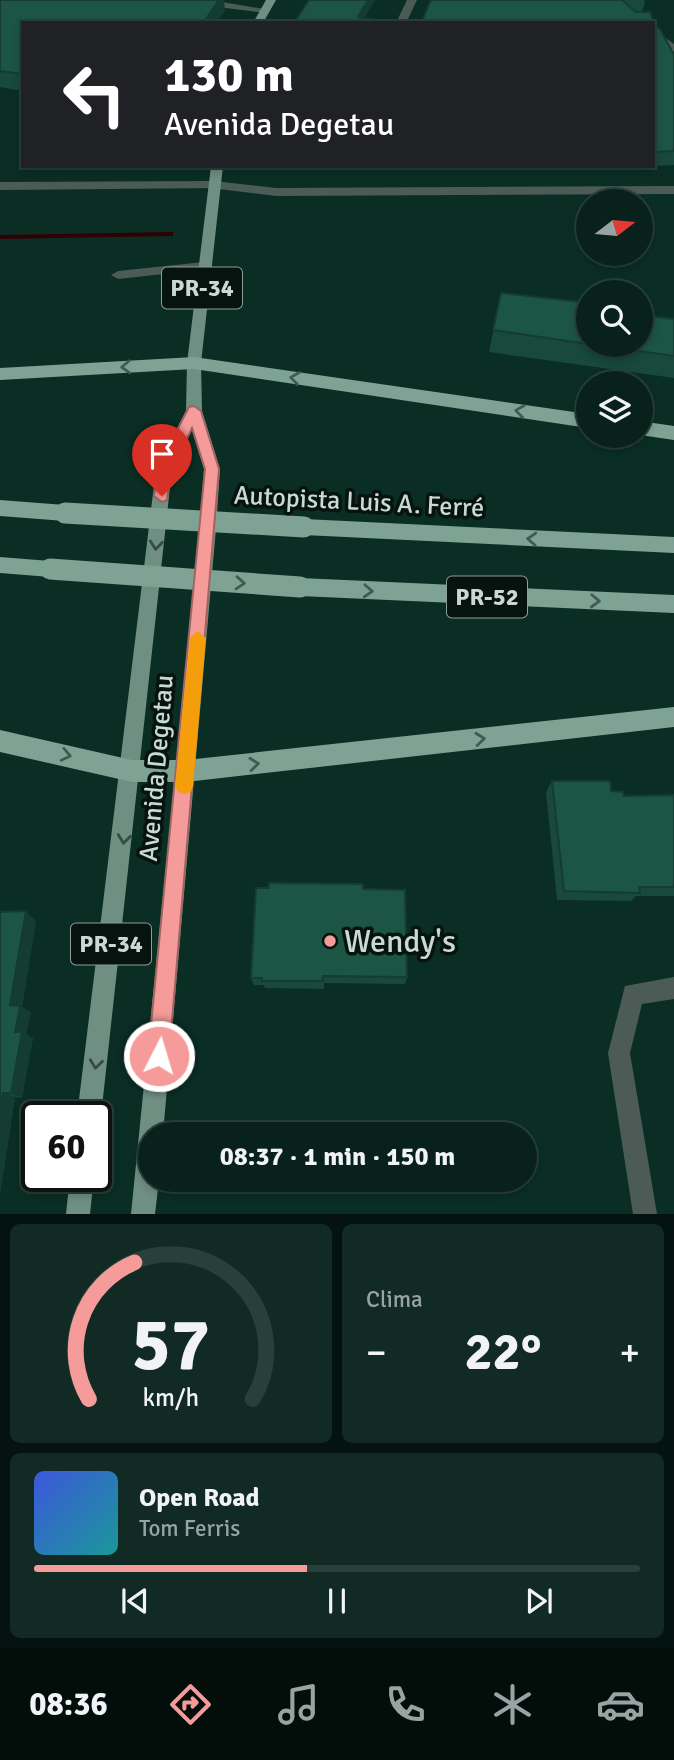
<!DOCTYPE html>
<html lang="es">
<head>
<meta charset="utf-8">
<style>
  body { margin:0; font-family:Signika,sans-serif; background:#112a24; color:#f1f3f6; height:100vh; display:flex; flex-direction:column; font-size:26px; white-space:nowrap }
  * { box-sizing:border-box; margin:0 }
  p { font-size:23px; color:#98a4a3 }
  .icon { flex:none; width:38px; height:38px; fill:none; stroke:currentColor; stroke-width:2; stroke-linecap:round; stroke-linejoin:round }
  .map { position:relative; height:1214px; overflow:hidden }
  .panel { display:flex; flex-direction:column; gap:10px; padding:10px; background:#04130f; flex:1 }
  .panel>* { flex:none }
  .top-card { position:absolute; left:21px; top:21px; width:634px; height:147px; border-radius:0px; box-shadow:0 4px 10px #0003,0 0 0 2px #293f3a; background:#202124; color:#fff; overflow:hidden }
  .needle { width:46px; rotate:74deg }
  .fabs { position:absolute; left:576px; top:189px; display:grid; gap:14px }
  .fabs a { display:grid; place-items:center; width:77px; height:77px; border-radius:50%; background:#08221b; box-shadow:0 4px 10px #0003,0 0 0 2px #293f3a; font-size:35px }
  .speed { position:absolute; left:21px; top:1101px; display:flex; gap:14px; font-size:35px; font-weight:700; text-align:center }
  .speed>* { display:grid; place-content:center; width:91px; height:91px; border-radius:50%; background:#08221b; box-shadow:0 4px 10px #0003,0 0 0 2px #293f3a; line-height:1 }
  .speed .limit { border:4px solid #111; border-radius:10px; background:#fff; color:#111 }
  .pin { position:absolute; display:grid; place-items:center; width:60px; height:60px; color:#fff; margin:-72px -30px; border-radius:50% 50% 50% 0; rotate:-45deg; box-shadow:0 0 7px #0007 }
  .pin .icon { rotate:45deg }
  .me { position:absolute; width:77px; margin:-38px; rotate:5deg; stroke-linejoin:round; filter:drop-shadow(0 0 5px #0008) }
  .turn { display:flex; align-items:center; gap:24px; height:147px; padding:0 28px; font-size:32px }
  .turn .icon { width:91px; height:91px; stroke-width:2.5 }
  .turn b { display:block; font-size:49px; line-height:60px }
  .big { font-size:52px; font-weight:800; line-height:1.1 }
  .panel .card { flex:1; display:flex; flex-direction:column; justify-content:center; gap:10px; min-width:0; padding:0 24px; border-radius:10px; background:#112a24 }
  .panel .dial { align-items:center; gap:0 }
  .dial svg { height:182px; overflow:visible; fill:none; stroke:#293f3a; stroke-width:7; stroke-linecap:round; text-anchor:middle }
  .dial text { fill:#f1f3f6; stroke:none }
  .song { display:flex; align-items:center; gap:21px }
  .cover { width:84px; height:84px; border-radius:10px; background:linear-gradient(135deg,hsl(230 70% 55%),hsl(180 70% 35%)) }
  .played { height:7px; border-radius:4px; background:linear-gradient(90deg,#f59b99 45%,#293f3a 45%) }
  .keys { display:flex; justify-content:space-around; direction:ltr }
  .heat { display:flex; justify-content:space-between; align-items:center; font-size:38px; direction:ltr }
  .panel .tiles { flex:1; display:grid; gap:10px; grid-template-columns:1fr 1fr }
  .card:last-child { grid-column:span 2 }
  .trip { position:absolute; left:138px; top:1122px; width:399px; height:70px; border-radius:35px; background:#08221b; box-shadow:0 4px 10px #0003,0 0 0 2px #293f3a; font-weight:800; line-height:70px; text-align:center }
  .menu { display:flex; height:112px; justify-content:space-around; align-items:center; background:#030e0b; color:#98a4a3 }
  .menu .icon { width:49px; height:49px }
  .menu .selected { color:#f59b99 }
  .menu b { font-size:32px; color:#f1f3f6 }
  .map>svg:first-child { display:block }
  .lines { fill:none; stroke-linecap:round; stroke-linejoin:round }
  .stream { fill:#2f0003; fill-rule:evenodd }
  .minor { fill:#4d5b56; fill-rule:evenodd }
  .tertiary { fill:#4d5b56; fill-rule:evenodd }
  .primary { fill:#708f83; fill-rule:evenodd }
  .motorway { fill:#7ea395; fill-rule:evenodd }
  .motorway-bridge { stroke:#7ea395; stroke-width:21 }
  .wall { fill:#18493a }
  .shaded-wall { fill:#143c30 }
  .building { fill:#1c5544; stroke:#143c30; stroke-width:2 }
  .oneway { stroke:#425b52 }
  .oneway2 { stroke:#364b43 }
  .route { fill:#f59b99; stroke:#9f6563; stroke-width:2 }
  .slow { fill:#f59e0b }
  .poi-dot { fill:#f59b99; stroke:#06130f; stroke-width:2.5 }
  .labels { text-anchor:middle; stroke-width:7; stroke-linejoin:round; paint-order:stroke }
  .shield { fill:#06130f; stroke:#8e9e98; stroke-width:2 }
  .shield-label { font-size:24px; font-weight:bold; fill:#c8dad3 }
  .street-label { font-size:26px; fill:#c8dad3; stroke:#06130f }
  .near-poi-label { font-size:32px; fill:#c8dad3; stroke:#06130f; text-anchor:start }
</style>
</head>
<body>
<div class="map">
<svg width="674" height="1214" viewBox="0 0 674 1214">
  <rect width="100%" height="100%" fill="#0a2e24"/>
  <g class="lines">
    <!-- stream -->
    <path class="stream" d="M170,232h3v4l-173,3v-4z"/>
    <!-- minor -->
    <path class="minor" d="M181,0h29l60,10 -5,3 -79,-10z
      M407,0h10l-11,23h-10z
      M653,29l21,15v8l-21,-15z
      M214,181l62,7 398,-2v8l-398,2 -66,-8v-6z
      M204,262l7,4 -2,3 -91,10 -7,-4 7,-4z
      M674,977v22l-32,5 -12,49 27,161h-24l-25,-161 17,-67z"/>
    <!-- tertiary -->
    <path class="tertiary" d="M214,181l4,1v6l-218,2v-8z"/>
    <!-- primary -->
    <path class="primary" d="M266,0h10l-13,23h-10z
      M211,166h12l-22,197 1,48 18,58 -4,59 -53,606h-13v46h9l-4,34h-24l69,-686 4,-59 -12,-39 -20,39 -71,647 -5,9v-9h-19l79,-647 30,-58 1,-48z
      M70,1176h24l-4,38h-24z"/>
    <!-- motorway -->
    <path class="motorway" d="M194,357l394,57v14l-394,-59 -194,11v-12z
      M640,421l34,5v14l-34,-5z
      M0,500l65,5 7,3 3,5 -3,5 -7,3 -65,-5z
      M304,519l370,18v16l-370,-18 -7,-2 -3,-6 3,-6z
      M0,557l50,4 7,2 3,6 -3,6 -7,2 -50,-4z
      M300,578l374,17v18l-374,-17 -7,-3 -3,-6 3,-6z
      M674,707v20l-488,55h-54l-132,-30v-22l132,30h54z"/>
    <!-- motorway-bridge -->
    <path class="motorway-bridge" d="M65,513l239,14
      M50,569l250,18"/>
  </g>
  <!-- wall -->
  <path class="wall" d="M0,0l225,11 -202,12v68l-23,-4z
    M431,0h213l1,2 -3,10h8l5,14 5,3 14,26v110l-21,1v-143h-232z
    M277,166h363l-9,1v2h-354z
    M501,293l87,14v38h52l34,-26v59l-185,-26z
    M552,781l59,10 13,5 50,-1v101h-38l-5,5 -74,-1 -11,-108z
    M363,889l44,88 -2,7 -81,-1v6l-59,-1 -1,-3h-10l-3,-7z
    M0,912l36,9 -14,86 9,5 -5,22 7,4 -11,60 -7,-1 -15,97z"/>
  <!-- shaded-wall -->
  <path class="shaded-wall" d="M219,0h5l1,11 -8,12h-14z
    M368,0h7l-13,23 -4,-6z
    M26,911l10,10 -14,86 9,5 -5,22 7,4 -11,60 -11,-5 4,-61 -5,-27z
    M3,1093l12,4 -15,97v-81z"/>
  <!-- building -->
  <path class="building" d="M0,0h219l-16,23h-180v51l-23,-3z
    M309,0h59l-10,17 40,6h-104z
    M431,0h191l14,12h14l5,14 5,3 14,26v96l-21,1v-129h-232z
    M501,293l81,9 -1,4 7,1v37l-95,-14z
    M640,315l34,4v37l-78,-11h44z
    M552,781h58l1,10 12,1 1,4 50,-1v92h-35l1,6 -76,-2z
    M269,883l94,1v5l42,1 2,87 -84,-1v5h-61v-3h-11l5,-90h13z
    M26,911l-16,94 10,1 -5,26h7l-11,61h-8l-3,20v-201z"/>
  <!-- one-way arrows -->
  <defs><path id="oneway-chevron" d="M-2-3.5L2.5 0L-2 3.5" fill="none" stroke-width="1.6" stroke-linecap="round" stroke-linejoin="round" transform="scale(1.75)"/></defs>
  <g class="oneway">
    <use href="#oneway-chevron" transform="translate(126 367) rotate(177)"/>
    <use href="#oneway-chevron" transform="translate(295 378) rotate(-172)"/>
    <use href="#oneway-chevron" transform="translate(520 411) rotate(-172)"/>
    <use href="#oneway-chevron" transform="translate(532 539) rotate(-177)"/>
    <use href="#oneway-chevron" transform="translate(240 583) rotate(4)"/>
    <use href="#oneway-chevron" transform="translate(368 591) rotate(3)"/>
    <use href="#oneway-chevron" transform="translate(595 601) rotate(2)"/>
    <use href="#oneway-chevron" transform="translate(480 739) rotate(-6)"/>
    <use href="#oneway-chevron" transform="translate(66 755) rotate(12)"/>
    <use href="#oneway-chevron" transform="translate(254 764) rotate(-6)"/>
  </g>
  <g class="oneway2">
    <use href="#oneway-chevron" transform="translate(156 545) rotate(96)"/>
    <use href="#oneway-chevron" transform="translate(124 839) rotate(97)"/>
    <use href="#oneway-chevron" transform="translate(96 1064) rotate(97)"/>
  </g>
  <!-- route -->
  <path class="route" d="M194,406l7,5 18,58 -50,587 -3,8 -7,3 -8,-3 -3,-8 57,-587 -13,-41 -20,41 -5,31 -5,2 -8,-6 3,-27 32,-62z"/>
  <!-- slow -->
  <path class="slow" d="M198,631l8,7 -13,148 -2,6 -7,2 -6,-2 -3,-6 15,-148z"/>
  <!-- markers -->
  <circle class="poi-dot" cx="330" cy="941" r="7"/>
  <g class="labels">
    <!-- shield labels -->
    <g class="shield">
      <rect x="162" y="267.5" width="80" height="41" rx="5"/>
      <rect x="447" y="576.5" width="80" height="41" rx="5"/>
      <rect x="71" y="923.5" width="80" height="41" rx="5"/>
    </g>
    <g class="shield-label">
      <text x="202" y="296">PR-34</text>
      <text x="487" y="605">PR-52</text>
      <text x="111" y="952">PR-34</text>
    </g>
    <!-- street labels -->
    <g class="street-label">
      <text transform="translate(359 501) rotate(3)" y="9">Autopista Luis A. Ferré</text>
      <text transform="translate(156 768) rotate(-85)" y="9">Avenida Degetau</text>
    </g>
    <!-- near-poi labels -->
    <g class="near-poi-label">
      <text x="344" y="952">Wendy's</text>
    </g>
  </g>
</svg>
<div class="fabs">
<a><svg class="needle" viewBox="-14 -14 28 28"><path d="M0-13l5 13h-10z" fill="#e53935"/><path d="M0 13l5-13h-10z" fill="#98a4a3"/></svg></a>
<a><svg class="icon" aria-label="search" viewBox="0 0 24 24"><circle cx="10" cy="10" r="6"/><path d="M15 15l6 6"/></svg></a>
<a><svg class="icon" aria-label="layers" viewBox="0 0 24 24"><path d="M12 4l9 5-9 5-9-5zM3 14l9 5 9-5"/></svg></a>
</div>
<div class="speed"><div class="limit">60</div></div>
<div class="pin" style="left:162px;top:496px;background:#d93025"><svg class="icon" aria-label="arrive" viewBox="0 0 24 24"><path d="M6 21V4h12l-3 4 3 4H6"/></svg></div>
<svg class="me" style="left:159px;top:1056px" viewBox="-20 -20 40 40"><circle r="17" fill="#f59b99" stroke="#fff" stroke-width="3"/><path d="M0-11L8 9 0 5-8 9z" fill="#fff"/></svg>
<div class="trip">08:37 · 1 min · 150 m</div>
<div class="top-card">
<div class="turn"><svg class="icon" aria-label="left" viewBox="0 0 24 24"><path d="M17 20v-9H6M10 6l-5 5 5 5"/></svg><div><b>130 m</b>Avenida Degetau</div></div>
</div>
</div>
<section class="panel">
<div class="tiles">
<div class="card dial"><svg viewBox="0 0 100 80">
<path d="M14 69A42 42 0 1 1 86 69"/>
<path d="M14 69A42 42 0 0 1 34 9" stroke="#f59b99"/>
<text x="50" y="56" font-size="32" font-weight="700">57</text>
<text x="50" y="72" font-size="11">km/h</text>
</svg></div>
<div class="card"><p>Clima</p>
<div class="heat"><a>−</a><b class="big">22°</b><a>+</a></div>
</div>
<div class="card">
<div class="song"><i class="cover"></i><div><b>Open Road</b><p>Tom Ferris</p></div></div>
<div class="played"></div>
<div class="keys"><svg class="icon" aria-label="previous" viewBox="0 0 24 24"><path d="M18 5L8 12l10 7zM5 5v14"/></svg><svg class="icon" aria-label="pause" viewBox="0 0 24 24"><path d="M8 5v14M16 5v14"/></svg><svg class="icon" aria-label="next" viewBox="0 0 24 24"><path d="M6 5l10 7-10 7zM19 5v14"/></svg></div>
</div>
</div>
</section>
<nav class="menu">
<b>08:36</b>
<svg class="icon selected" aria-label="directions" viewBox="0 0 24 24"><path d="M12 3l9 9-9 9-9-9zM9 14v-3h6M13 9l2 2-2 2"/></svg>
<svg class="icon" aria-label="music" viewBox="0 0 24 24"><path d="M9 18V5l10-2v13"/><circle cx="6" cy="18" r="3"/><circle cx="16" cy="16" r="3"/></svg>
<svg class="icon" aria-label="phone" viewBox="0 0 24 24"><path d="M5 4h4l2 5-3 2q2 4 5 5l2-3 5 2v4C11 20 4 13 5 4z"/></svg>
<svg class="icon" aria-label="climate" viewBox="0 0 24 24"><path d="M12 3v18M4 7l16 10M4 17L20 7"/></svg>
<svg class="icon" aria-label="car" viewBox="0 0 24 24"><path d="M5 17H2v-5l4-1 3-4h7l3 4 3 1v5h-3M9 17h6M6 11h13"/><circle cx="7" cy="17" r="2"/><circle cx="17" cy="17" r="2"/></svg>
</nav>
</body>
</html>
